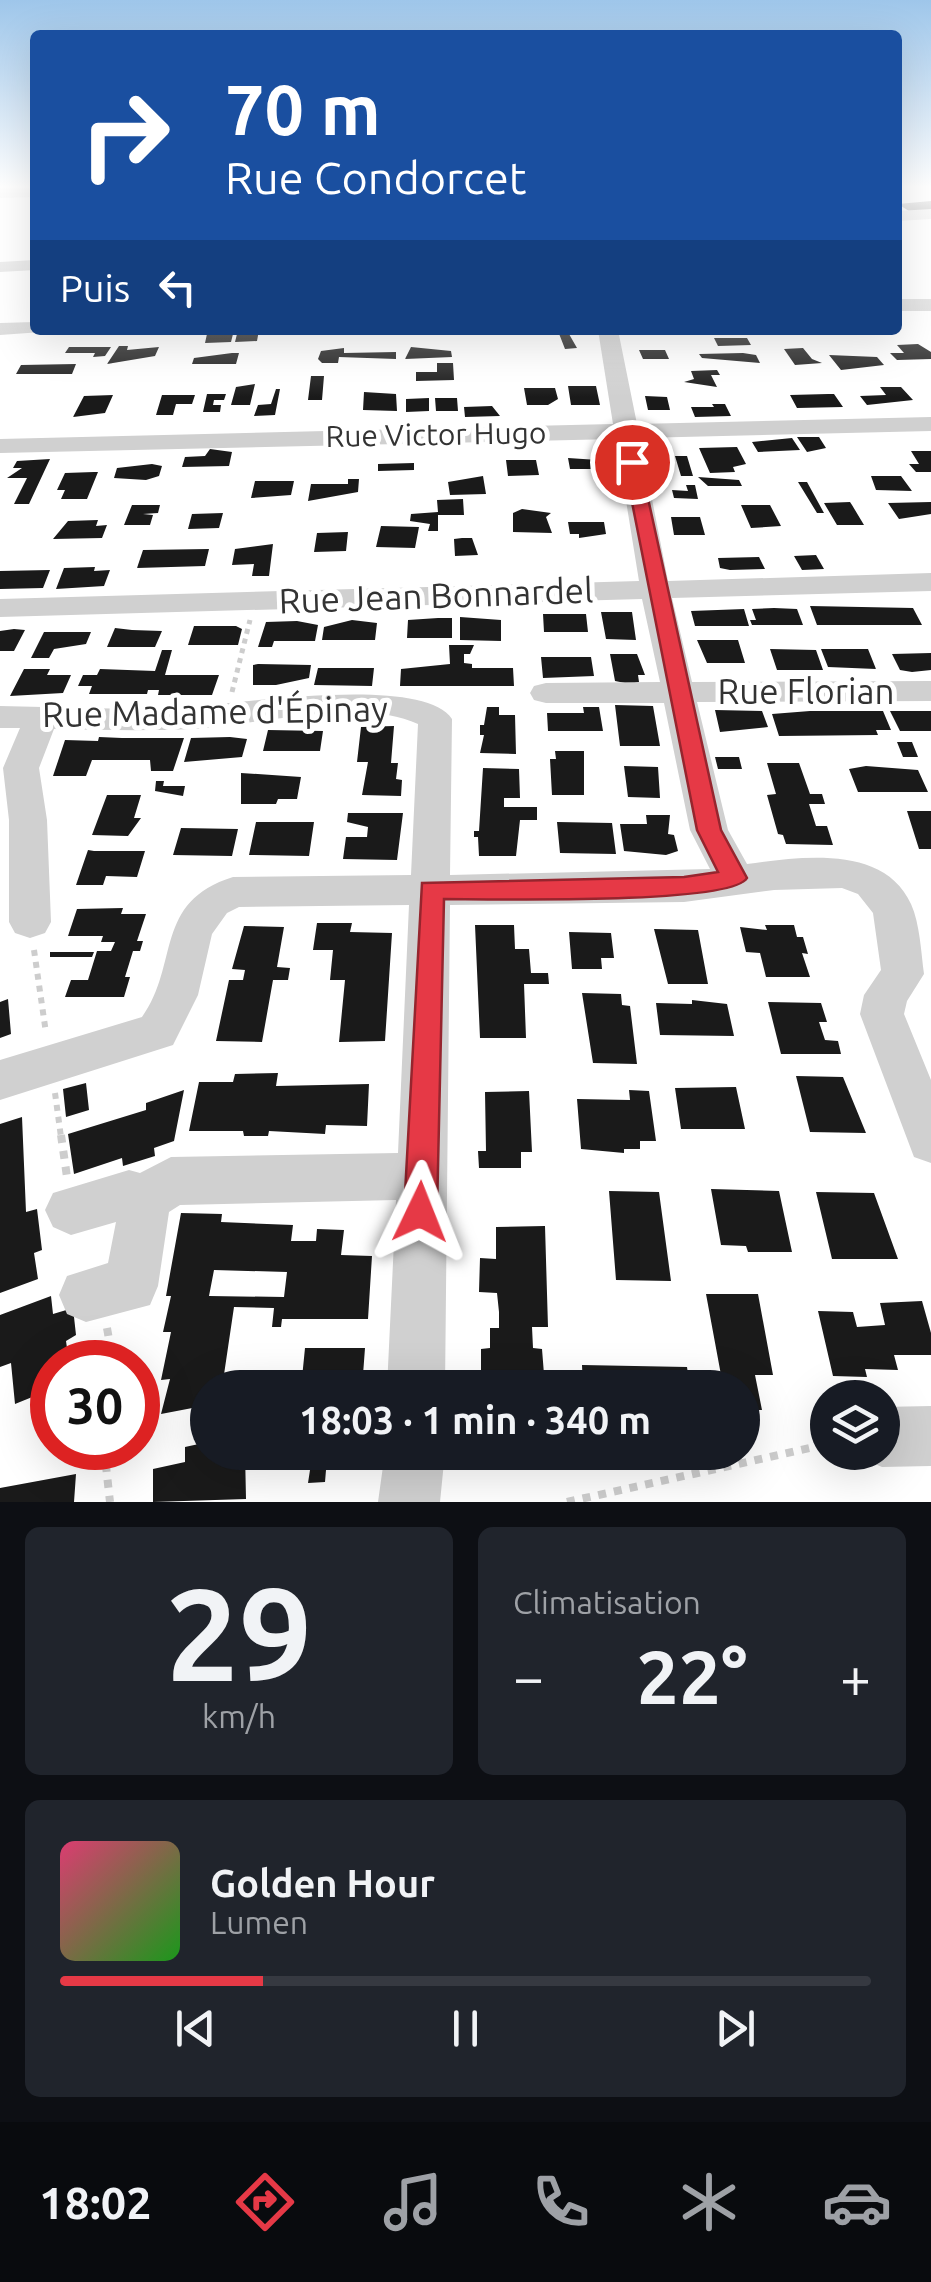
<!DOCTYPE html>
<html lang="fr">
<head>
<meta charset="utf-8">
<style>
  body { margin:0; font-family:Ubuntu,sans-serif; background:#20242c; color:#f1f3f6; height:100vh; display:flex; flex-direction:column; font-size:38px; white-space:nowrap }
  * { box-sizing:border-box; margin:0 }
  p { font-size:32px; color:#9ea1a6 }
  .icon { flex:none; width:55px; height:55px; fill:none; stroke:currentColor; stroke-width:2; stroke-linecap:round; stroke-linejoin:round }
  .map { position:relative; height:1502px; overflow:hidden }
  .drawer { display:flex; flex-direction:column; gap:25px; padding:25px; background:#0d0f14; flex:1 }
  .drawer>* { flex:none }
  .hud { position:absolute; left:30px; top:30px; width:872px; height:305px; border-radius:10px; box-shadow:0 10px 40px #0002; background:#1a4fa0; color:#fff; overflow:hidden }
  .buttons { position:absolute; left:810px; top:1380px; display:grid; gap:20px }
  .buttons a { display:grid; place-items:center; width:90px; height:90px; border-radius:50%; background:#171b24; box-shadow:0 10px 40px #0002; font-size:50px }
  .speed { position:absolute; left:30px; top:1340px; display:flex; gap:20px; font-size:50px; font-weight:700; text-align:center }
  .speed>* { display:grid; place-content:center; width:130px; height:130px; border-radius:50%; background:#171b24; box-shadow:0 10px 40px #0002; line-height:1 }
  .speed .limit { border:15px solid #d22; background:#fff; color:#111 }
  .pin { position:absolute; display:grid; place-items:center; width:85px; height:85px; color:#fff; margin:-42px; border:5px solid #fff; border-radius:50%; box-shadow:0 2px 10px #0007 }
  .me { position:absolute; width:110px; margin:-55px; rotate:2deg; stroke-linejoin:round; filter:drop-shadow(0 0 8px #0008) }
  .turn { display:flex; align-items:center; gap:35px; height:210px; padding:0 30px; font-size:45px }
  .turn .icon { width:130px; height:130px; stroke-width:2.5 }
  .turn b { display:block; font-size:70px; line-height:85px }
  .then { display:flex; align-items:center; height:95px; padding:0 30px; background:#0003; gap:20px; font-size:38px }
  .big { font-size:75px; font-weight:600; line-height:1.1 }
  .drawer .tile { flex:1; display:flex; flex-direction:column; justify-content:center; gap:15px; min-width:0; padding:0 35px; border-radius:15px; background:#20242c }
  .drawer .dial { align-items:center; gap:0 }
  .dial b { font-size:130px; line-height:1 }
  .song { display:flex; align-items:center; gap:30px }
  .cover { width:120px; height:120px; border-radius:15px; background:linear-gradient(135deg,hsl(340 70% 55%),hsl(120 70% 35%)) }
  .played { height:10px; border-radius:5px; background:linear-gradient(90deg,#e63946 25%,#363941 25%) }
  .keys { display:flex; justify-content:space-around; direction:ltr }
  .heat { display:flex; justify-content:space-between; align-items:center; font-size:55px; direction:ltr }
  .drawer .tiles { flex:1; display:grid; gap:25px; grid-template-columns:1fr 1fr }
  .tile:last-child { grid-column:span 2 }
  .trip { position:absolute; left:190px; top:1370px; width:570px; height:100px; border-radius:50px; background:#171b24; box-shadow:0 10px 40px #0002; font-weight:600; line-height:100px; text-align:center }
  .dock { display:flex; height:160px; justify-content:space-around; align-items:center; background:#090b0e; color:#9ea1a6 }
  .dock .icon { width:70px; height:70px }
  .dock .on { color:#e63946 }
  .dock b { font-size:45px; color:#f1f3f6 }
  .map>svg:first-child { display:block }
  .building { fill:#1a1a1a; fill-rule:evenodd }
  .lines { fill:none; stroke-linecap:round; stroke-linejoin:round }
  .path-far2 { stroke:#cdcdcd; stroke-width:5; stroke-dasharray:5 5; stroke-linecap:butt }
  .path-far1 { stroke:#cdcdcd; stroke-width:6; stroke-dasharray:6 6; stroke-linecap:butt }
  .path { stroke:#cdcdcd; stroke-width:8; stroke-dasharray:8 8; stroke-linecap:butt }
  .minor { fill:#d0d0d0; fill-rule:evenodd }
  .route { fill:#e63946; stroke:#96252e; stroke-width:2.5 }
  .labels { text-anchor:middle; stroke-width:10; stroke-linejoin:round; paint-order:stroke }
  .far-street-label { font-size:30px; fill:#333; stroke:#fff }
  .street-label { font-size:35px; fill:#333; stroke:#fff }
</style>
</head>
<body>
<div class="map">
<svg width="931" height="1502" viewBox="0 0 931 1502">
  <rect width="100%" height="100%" fill="#fff"/>
  <!-- building -->
  <path class="building" d="M931,201v9l-22,1 -11,-7z
    M238,330h21l-2,11 -22,1z
    M590,330l1,4h-22l8,14 -12,1 -7,-18z
    M207,334h26l-2,8 -26,1z
    M714,338h33l4,7 -33,1z
    M918,344l13,8v7l-34,1 -7,-7h14l-7,-8z
    M119,346h9l-1,4 32,-3 -4,9 -48,8z
    M69,347h42l-6,9 -12,1 2,-4h-30z
    M411,347l40,4 1,6 -47,2z
    M344,348v5l52,-1v7l-57,-2 -1,6h-16l-4,-4 3,-8z
    M803,348l9,11 10,4 -27,2 -11,-16z
    M639,350h26l4,9h-26z
    M232,353h7l-3,11h-44l2,-6z
    M743,353l13,2 4,8 -58,-5 -3,-4z
    M829,355l48,2 7,8 -43,5z
    M437,363h16l1,17 -38,1v-9h21z
    M76,364l-4,10h-56l5,-9z
    M717,370l3,5h-9l6,12 -33,-5 10,-3 -3,-8z
    M311,376h13l-2,24h-14z
    M255,384l-5,21h-19l5,-18z
    M568,386h28l4,19h-29z
    M880,387h21l12,13 -46,5 -7,-9 26,-1z
    M524,388h31l3,11 -10,6h-21z
    M276,389h4l-5,26 -21,1 4,-11 13,-1z
    M364,392l32,2 1,17 -34,-1z
    M207,394h19l-2,6h-10l-1,5h8l-1,7h-17z
    M828,394h6l9,13 -46,1 -7,-13z
    M113,395l-8,18 -32,4 11,-21z
    M162,395h33l-3,9h-16l-3,11h-17z
    M645,396l22,1 3,13h-22z
    M429,398v13l-23,1v-13z
    M435,398h22l1,13h-22z
    M712,404h13l6,12 -36,1 -4,-10h23z
    M492,406l8,10 -35,1 -1,-10z
    M797,437h22l7,11 -19,4z
    M792,438l8,12 -42,2 -6,-10z
    M737,447l9,17 -13,3 2,5 -25,1 -11,-25z
    M210,449l22,3 -3,14 -47,1 3,-10 20,-1z
    M911,451h20v21h-15l-7,-8h10z
    M675,456h12l6,20h-12z
    M568,458l30,2 2,9h-30z
    M50,459l-21,45h-15l13,-26h-20l15,-10h-9l4,-7z
    M506,460h30l3,15 -31,1z
    M414,463v7l-36,1v-7z
    M152,464l10,2 -3,10 -13,4 -32,-2 3,-10z
    M94,472h4l-11,27h-26l4,-9h-8l8,-17z
    M483,476l3,18 -36,1 -2,-13z
    M871,476h30l11,15 -36,-1z
    M698,477l41,3 3,6h-34z
    M348,479h11l-1,13 -50,9 3,-17h37z
    M255,481h39l-3,14 -40,3z
    M798,482h9l17,31h-7z
    M686,485h9l3,14 -24,-1 -2,-8 16,1z
    M463,499l1,16h-26v16h-10l2,-7 -20,-3 1,-7 27,-2 -1,-12z
    M850,502l2,3 12,20h-27l-13,-22z
    M931,502v12l-32,5 -11,-16z
    M132,505h28l-2,8 -15,1 10,1 -3,10h-26z
    M741,505h29l11,21 -30,2z
    M522,509l29,4 -5,4 6,16 -39,-1v-19z
    M223,513l-4,15 -31,1 4,-15z
    M671,517h29l5,18h-31z
    M98,520l-2,6 11,-1 -5,13 -49,1 15,-18z
    M568,522h36l2,12 -27,4v-4h-9z
    M381,526l38,1 -4,21 -39,-1z
    M348,532l-2,19 -32,1 3,-19z
    M462,538h10l6,17 -23,1 -1,-17z
    M273,544l-4,32h-17l2,-12 -22,1 3,-16z
    M209,549l-4,17 -68,2 6,-18z
    M816,555l8,14 -22,1 -8,-14z
    M759,557l6,12 -35,1 -10,-2 -2,-10z
    M95,567l-1,4 16,-1 -6,16 -48,3 8,-21z
    M50,570l-7,18 -43,1v-18z
    M810,606l103,2 9,17h-105z
    M774,608l23,1 6,16h-51l-2,-5h6l-4,-11z
    M744,609l5,17h-54l-4,-15z
    M601,612h31l4,28 -30,-1z
    M543,614h43l2,18h-44z
    M460,617l41,3v21l-41,-1z
    M438,618h14v20h-45l1,-18z
    M352,620l25,3 -2,17h-53l2,-13z
    M297,621l21,4 -3,16h-41l-2,6h-14l8,-25z
    M194,626h42l6,3 -4,16h-50z
    M115,628l17,2 30,1 -7,16h-48z
    M14,629l11,1 -11,21h-14v-20z
    M44,632h47l-5,12 -32,5 -5,9h-18z
    M697,640h41l7,23h-38z
    M449,645h25l-4,9h-6v9l8,1v4h41l1,18h-114l1,-17 49,-5z
    M770,649l46,1 7,20h-46z
    M821,649h47l8,20 -48,-2z
    M162,650h10l-7,25h54l-7,20h-54l1,-5h-11l-1,4h-58l3,-8h-14l5,-11h14l3,-6 55,2z
    M931,653v17l-19,2 -12,-2 -8,-16z
    M610,654h27l8,21h-7l1,7 -9,2 -15,-3z
    M541,657h50l3,19 -51,2z
    M253,665l5,-1 53,1 -2,13 -33,7h-23z
    M318,668h56l-2,18 -58,-1z
    M24,669h26l-3,6h24l-8,18 -53,3z
    M615,705l38,1 7,40h-40z
    M487,707h12v8h16l1,39 -36,-1 4,-18h-4v-10h4z
    M583,707h16l4,24h-55l-1,-18h37z
    M715,710l47,1 6,16 -48,5z
    M810,711h73l8,19h-15l2,5 -99,1 -7,-22z
    M890,711h41v20h-31z
    M394,726l-3,37h7l-2,16 6,1 -1,16 -39,-1 6,-33h-11l4,-35z
    M268,730l55,1 -3,20h-57z
    M99,737l23,1h62l-11,33h-22l-1,-11h-58l-6,16h-33l12,-36 33,1z
    M191,738l39,-1 17,2 -5,18 -58,5z
    M897,742h15l6,15h-15z
    M555,751h29v44h-32l-2,-36h6z
    M715,757h24l3,12h-24z
    M767,763h32l11,31h12l3,10h-16l7,22h11l6,19 -47,-1 -3,-9 -5,-1 -11,-39 9,-1z
    M624,766l34,1 2,31 -32,-1z
    M866,766l52,4 10,22h-70l-9,-23z
    M483,768l36,1 1,29h-16v9h33v13h-17l-4,36h-37l-1,-19h-4v-6h5z
    M241,773l60,4 -4,22h-19l-2,5h-35z
    M156,781h8l-1,5h22l-2,10 -28,-5z
    M107,795h34l-7,23h7l-13,18 -36,-1z
    M907,811h24v38h-12z
    M348,813h55l-6,47 -54,-1 3,-22h21l1,-10 -21,-5z
    M646,815h24l-2,19 6,1 4,16 -12,4 -42,-4 -4,-27h27z
    M256,822h58l-5,34 -60,-1z
    M557,822l55,1 4,31 -56,-1z
    M181,828l57,1 -6,27 -59,-1z
    M88,850l6,1h51l-8,26 -31,-1 -3,9h-27z
    M123,908l-2,6h25l-9,27h6l-3,10h-7l-8,26h5l-6,20h-59l6,-17h17l9,-29h14l4,-9h-14l2,-6h-35l9,-27z
    M317,923h35l-2,9 42,1 -7,108 -46,1 6,-62h-15l3,-30h-20z
    M475,925h39l1,24h14l2,24h17l1,11h-25l2,54h-46z
    M765,925h29l3,12h6l5,17 -6,-1 8,24h-44l-6,-24 -14,-1 -6,-25 27,3z
    M244,926l40,1 -7,40 13,1 -2,12h-15l-11,62 -46,-1 13,-61h14l2,-10 -13,-1z
    M654,929l44,1 10,54h-40z
    M569,932l42,1 3,25h-13l1,11h-30z
    M50,952h44l-2,5h-42z
    M582,993l39,1 1,11 8,1 7,58 -44,-1z
    M8,999l3,35 -11,4v-36z
    M692,1000l35,4 7,32 -74,-1 -4,-32 36,1z
    M768,1002l53,1 6,19h-8l6,18 13,1 3,13h-60z
    M278,1073l-2,13 93,-2 -2,42 -41,-1 -1,9 -56,-3 -1,5h-24l-1,-5h-54l10,-49h34l2,-8z
    M796,1076l47,1 23,56 -56,-1z
    M86,1083l3,27 -23,7 -3,-28z
    M736,1087l9,42h-64l-6,-41z
    M184,1090l-10,51 -20,7 1,8 -32,10 -1,-8 -48,16 -6,-40 78,-24v-7z
    M629,1090l20,1 7,50h-16v8h-16v4l-43,-4 -4,-50 53,1z
    M529,1091l3,61h-11v16h-42l-1,-17h8l-1,-59z
    M22,1117l4,95 11,-3 5,41 -8,3 4,26 -38,14v-169z
    M711,1189l68,2 13,61h-44l-2,-6 -25,-1z
    M609,1191l50,1 12,89 -55,-1z
    M816,1192l58,1 24,66h-66z
    M181,1213l41,1 -1,8 72,3 -2,16h25l1,-12 27,1 -3,25 31,1 -4,63h-86l-1,8h-9l2,-19 -40,-1 -12,81h-14v17l-47,9 9,-35 -9,1 10,-48h-8l8,-36h-5zM214,1270l73,2 -3,25 -75,-1z
    M545,1226l3,101h-16l1,21 9,1 3,38 -64,1v-39l9,-1v-20h9v-16l-2,-19 -18,-1 1,-34 16,1v-32z
    M706,1294h52l15,81h-18l7,35h-20v-22h-26l-3,-12 8,-1z
    M51,1296l2,18 20,-6 3,27 -10,6 3,21h-17v27l-37,15 -4,-41 -11,4v-52z
    M922,1301l9,32v22h-37l4,15 -33,-1 2,8 -34,-1 -15,-65 35,1 4,15 28,-2 -5,-22z
    M305,1348h60l-3,40h-61z
    M582,1365l105,2 3,21h-107z
    M208,1442v10h37l1,47 -93,3v-33l32,-7v-15z
    M293,1452h57l-7,18h-17l-1,12 -17,1 2,-13h-19z
    M76,1474l-2,28h-74v-14z"/>
  <g class="lines">
    <!-- path-far2 -->
    <path class="path-far2" d="M232,692l18,-72"/>
    <!-- path-far1 -->
    <path class="path-far1" d="M34,950l12,83
      M55,1093l6,44"/>
    <!-- path -->
    <path class="path" d="M61,1135l6,42
      M107,1328l6,34
      M104,1448l6,54
      M567,1502l261,-58"/>
    <!-- minor -->
    <path class="minor" d="M35,187v10l-35,1v-10z
      M931,209v10l-33,2v-10z
      M35,260v10l-35,2v-10z
      M898,299h33v12h-33z
      M35,322v8l7,2 -42,3v-12z
      M598,330h20l19,94 294,-7v14l-291,7 28,143 263,-8v18l-259,7 20,84 239,-1v20l-234,1 31,128 19,34c52,-7 137,-20 164,40 9,20 10,48 13,70l-17,27 -3,13 27,66v83l-17,-6 -54,-143 4,-19 17,-25 -8,-57 -15,-19 -16,-6 -68,2 -90,12 -234,3 -5,483h-58l9,-188 -216,5 -11,7 -11,74 -8,19 -64,17 -19,-8 -8,-19 8,-19 41,-13 8,-41 -45,13 -18,-8 -8,-17 8,-17 76,-23 11,3 31,-16 227,-4 11,-248 -170,2 -12,6 -15,21 -14,61 -25,50 -173,55v-40l142,-43c38,-53 11,-115 91,-140l178,-2 7,-151c-55,-27 -163,1 -224,5 -46,2 -93,1 -140,0l-15,39 8,52 4,102 -6,11 -15,5 -15,-5 -6,-11v-102l-6,-52 17,-40h-20v-22c56,1 112,4 168,2 55,-1 253,-36 284,11l-2,156 260,-6 -20,-39 -26,-127h-118l-12,-3 -4,-7 4,-7 12,-3 114,-1 -18,-83 -642,18v-18l639,-18 -23,-142 -616,14v-14l613,-15z
      M931,1406v60l-49,1 -21,-9 -2,-6h23v-45z
      M385,1452h60l-5,50h-62z"/>
  </g>
  <!-- sky -->
  <linearGradient id="sky" x2="0" y2="1"><stop stop-color="#9ec6ea"/><stop offset="0.47" stop-color="#fff"/><stop offset="1" stop-color="#fff" stop-opacity="0"/></linearGradient>
  <rect width="931" height="397" fill="url(#sky)"/>
  <!-- route -->
  <path class="route" d="M632,458l8,4 81,368 26,48c-15,27 -261,21 -303,21l-7,313 -5,11 -12,5 -12,-5 -4,-11 18,-329 262,-6 34,-5 -21,-42 -73,-368z"/>
  <g class="labels">
    <!-- far-street labels -->
    <g class="far-street-label">
      <text transform="translate(436 435) rotate(-1)" y="10">Rue Victor Hugo</text>
    </g>
    <!-- street labels -->
    <g class="street-label">
      <text transform="translate(436 596) rotate(-2)" y="12">Rue Jean Bonnardel</text>
      <text x="806" y="704">Rue Florian</text>
      <text transform="translate(215 712) rotate(-1)" y="12">Rue Madame d'Épinay</text>
    </g>
  </g>
</svg>
<div class="buttons">
<a><svg class="icon" aria-label="layers" viewBox="0 0 24 24"><path d="M12 4l9 5-9 5-9-5zM3 14l9 5 9-5"/></svg></a>
</div>
<div class="speed"><div class="limit">30</div></div>
<div class="pin" style="left:632px;top:462px;background:#d93025"><svg class="icon" aria-label="arrive" viewBox="0 0 24 24"><path d="M6 21V4h12l-3 4 3 4H6"/></svg></div>
<svg class="me" style="left:420px;top:1212px" viewBox="-20 -20 40 40"><path d="M0-17L14 15 0 8-14 15z" fill="#e63946" stroke="#fff" stroke-width="4"/></svg>
<div class="trip">18:03 · 1 min · 340 m</div>
<div class="hud">
<div class="turn"><svg class="icon" aria-label="right" viewBox="0 0 24 24"><path d="M7 20v-9h11M14 6l5 5-5 5"/></svg><div><b>70 m</b>Rue Condorcet</div></div>
<div class="then">Puis<svg class="icon" aria-label="left" viewBox="0 0 24 24"><path d="M17 20v-9H6M10 6l-5 5 5 5"/></svg></div>
</div>
</div>
<section class="drawer">
<div class="tiles">
<div class="tile dial"><b>29</b><p>km/h</p></div>
<div class="tile"><p>Climatisation</p>
<div class="heat"><a>−</a><b class="big">22°</b><a>+</a></div>
</div>
<div class="tile">
<div class="song"><i class="cover"></i><div><b>Golden Hour</b><p>Lumen</p></div></div>
<div class="played"></div>
<div class="keys"><svg class="icon" aria-label="previous" viewBox="0 0 24 24"><path d="M18 5L8 12l10 7zM5 5v14"/></svg><svg class="icon" aria-label="pause" viewBox="0 0 24 24"><path d="M8 5v14M16 5v14"/></svg><svg class="icon" aria-label="next" viewBox="0 0 24 24"><path d="M6 5l10 7-10 7zM19 5v14"/></svg></div>
</div>
</div>
</section>
<nav class="dock">
<b>18:02</b>
<svg class="icon on" aria-label="directions" viewBox="0 0 24 24"><path d="M12 3l9 9-9 9-9-9zM9 14v-3h6M13 9l2 2-2 2"/></svg>
<svg class="icon" aria-label="music" viewBox="0 0 24 24"><path d="M9 18V5l10-2v13"/><circle cx="6" cy="18" r="3"/><circle cx="16" cy="16" r="3"/></svg>
<svg class="icon" aria-label="phone" viewBox="0 0 24 24"><path d="M5 4h4l2 5-3 2q2 4 5 5l2-3 5 2v4C11 20 4 13 5 4z"/></svg>
<svg class="icon" aria-label="climate" viewBox="0 0 24 24"><path d="M12 3v18M4 7l16 10M4 17L20 7"/></svg>
<svg class="icon" aria-label="car" viewBox="0 0 24 24"><path d="M5 17H2v-5l4-1 3-4h7l3 4 3 1v5h-3M9 17h6M6 11h13"/><circle cx="7" cy="17" r="2"/><circle cx="17" cy="17" r="2"/></svg>
</nav>
</body>
</html>
